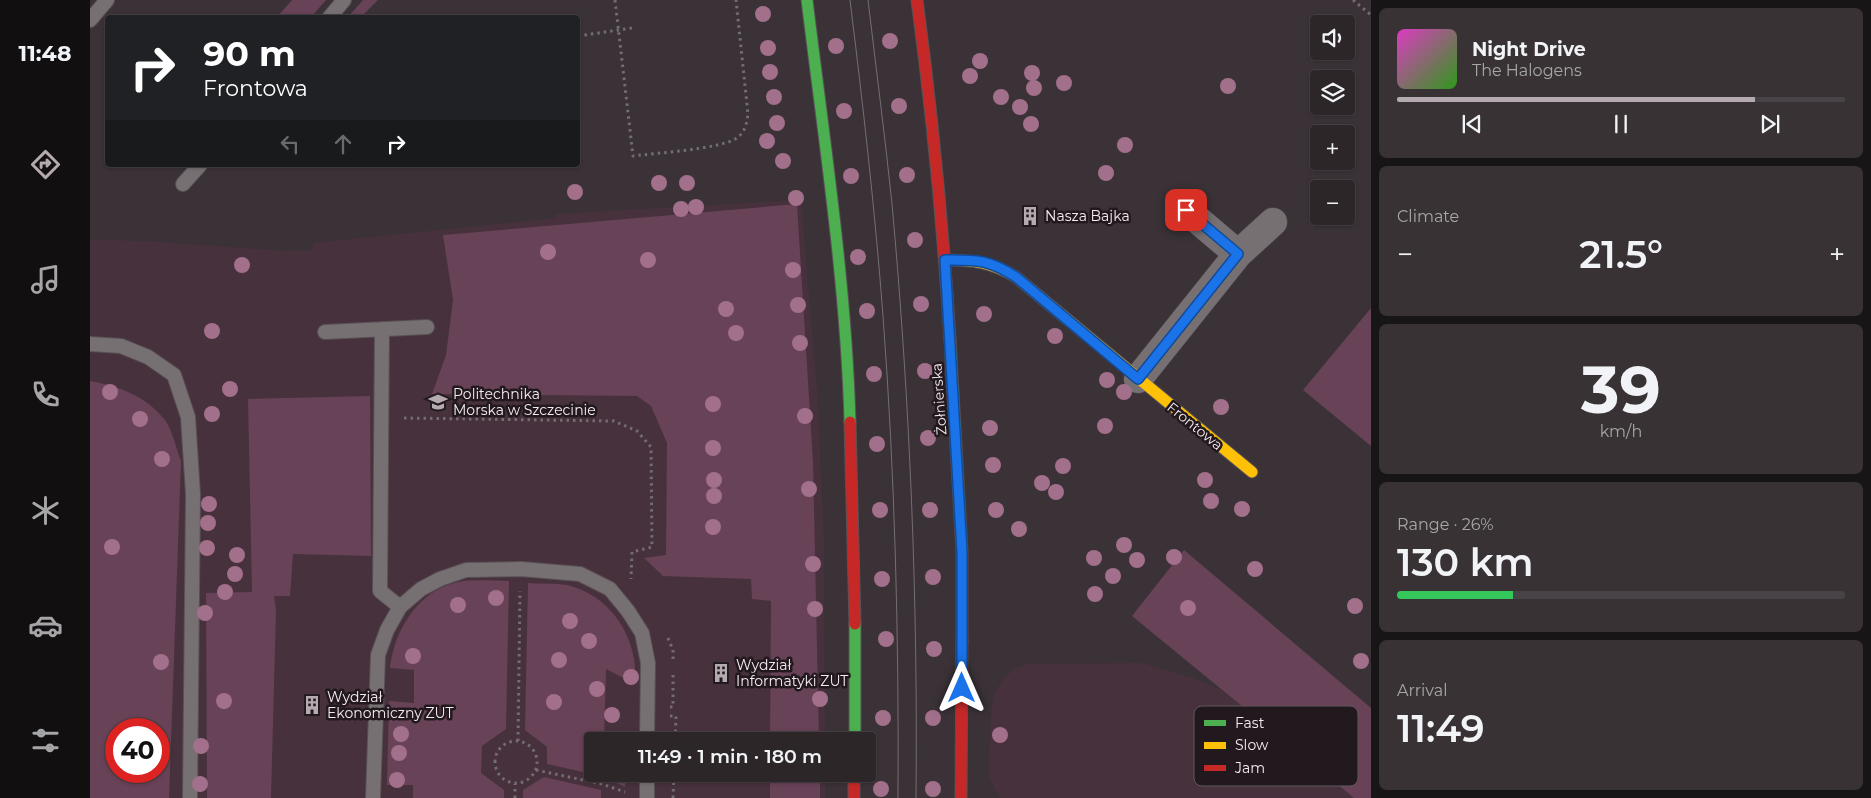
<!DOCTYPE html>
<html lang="en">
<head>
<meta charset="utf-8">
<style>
  body { margin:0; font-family:Montserrat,sans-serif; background:#383235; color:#f1f3f6; height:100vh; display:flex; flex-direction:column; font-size:19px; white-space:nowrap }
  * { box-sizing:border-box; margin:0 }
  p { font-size:16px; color:#a6a5a8 }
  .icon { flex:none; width:28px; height:28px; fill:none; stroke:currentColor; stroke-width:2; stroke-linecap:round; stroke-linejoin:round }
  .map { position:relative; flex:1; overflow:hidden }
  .details { display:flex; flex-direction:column; gap:8px; padding:8px; background:#181517; width:500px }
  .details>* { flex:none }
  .hud { position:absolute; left:15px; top:15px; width:475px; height:152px; border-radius:5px; box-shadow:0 1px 4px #0004,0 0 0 1px #484346; background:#202124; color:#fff; overflow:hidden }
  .controls { position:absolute; left:1220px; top:15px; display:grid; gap:10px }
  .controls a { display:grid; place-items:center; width:45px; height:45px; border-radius:5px; background:#2c2629; box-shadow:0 1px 4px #0004,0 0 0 1px #484346; font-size:25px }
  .speed { position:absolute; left:15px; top:718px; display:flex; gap:10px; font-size:25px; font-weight:700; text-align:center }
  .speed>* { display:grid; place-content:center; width:65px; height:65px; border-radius:50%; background:#2c2629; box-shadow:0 1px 4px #0004,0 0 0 1px #484346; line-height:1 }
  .speed .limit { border:8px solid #d22; background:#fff; color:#111 }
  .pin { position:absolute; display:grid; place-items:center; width:42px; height:42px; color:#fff; margin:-21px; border-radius:10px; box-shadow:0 2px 8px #0006 }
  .me { position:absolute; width:55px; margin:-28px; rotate:0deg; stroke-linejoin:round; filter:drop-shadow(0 0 4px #0008) }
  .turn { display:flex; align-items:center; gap:18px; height:105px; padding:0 15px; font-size:22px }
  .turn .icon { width:65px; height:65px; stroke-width:2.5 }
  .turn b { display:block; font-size:35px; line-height:42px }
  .lanes { display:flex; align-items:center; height:48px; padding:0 15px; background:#0003; justify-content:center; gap:25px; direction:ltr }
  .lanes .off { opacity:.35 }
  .big { font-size:38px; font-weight:600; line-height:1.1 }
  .details .tile { flex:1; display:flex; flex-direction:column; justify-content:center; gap:8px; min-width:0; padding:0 18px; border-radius:8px; background:#383235 }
  .details .dial { align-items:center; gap:0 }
  .dial b { font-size:65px; line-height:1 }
  .song { display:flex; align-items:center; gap:15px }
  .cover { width:60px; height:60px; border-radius:8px; background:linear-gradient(135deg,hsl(310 70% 55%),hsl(110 70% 35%)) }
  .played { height:5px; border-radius:2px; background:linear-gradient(90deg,#b5aaaf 80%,#484346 80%) }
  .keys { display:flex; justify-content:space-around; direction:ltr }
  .heat { display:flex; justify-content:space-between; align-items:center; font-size:28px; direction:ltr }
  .charge { height:8px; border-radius:4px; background:linear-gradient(90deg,#34c759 26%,#484346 0) }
  .trip { position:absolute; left:494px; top:732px; width:292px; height:50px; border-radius:5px; background:#2c2629; box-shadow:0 1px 4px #0004,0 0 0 1px #484346; font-weight:600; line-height:50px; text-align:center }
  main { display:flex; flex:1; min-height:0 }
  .tab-bar { display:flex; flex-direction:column; width:90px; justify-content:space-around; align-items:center; background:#120f10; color:#a6a5a8 }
  .tab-bar .icon { width:35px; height:35px }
  .tab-bar .current { color:#b5aaaf }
  .tab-bar b { font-size:22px; color:#f1f3f6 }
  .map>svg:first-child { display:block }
  .built { fill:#47313c; fill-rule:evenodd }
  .green { fill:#684257; fill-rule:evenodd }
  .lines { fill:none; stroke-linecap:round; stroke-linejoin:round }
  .lane-casing { stroke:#595155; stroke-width:16 }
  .street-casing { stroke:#595155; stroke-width:29 }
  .fast-casing { stroke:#595155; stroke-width:13 }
  .slow-casing { stroke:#595155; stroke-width:13 }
  .jam-casing { stroke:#595155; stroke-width:13 }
  .path { stroke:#736c70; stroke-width:3; stroke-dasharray:2.5 4; stroke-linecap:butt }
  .lane { stroke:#777073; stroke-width:14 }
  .street { stroke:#777073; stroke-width:28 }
  .fast { stroke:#4caf50; stroke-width:11 }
  .slow { stroke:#ffc107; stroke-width:11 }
  .jam { stroke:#c62828; stroke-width:11 }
  .tram { stroke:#756e72; stroke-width:1 }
  .tree { fill:#a3708b }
  .route-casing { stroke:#114b97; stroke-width:12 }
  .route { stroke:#1a73e8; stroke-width:9 }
  .labels { text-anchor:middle; stroke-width:5; stroke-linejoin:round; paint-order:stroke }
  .poi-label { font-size:14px; fill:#f6ebf0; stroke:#21191d; text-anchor:start }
  .street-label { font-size:14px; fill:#f6ebf0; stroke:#21191d }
  .key { fill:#21191d; stroke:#61585c; stroke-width:1 }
  .key-label { font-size:14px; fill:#f6ebf0 }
</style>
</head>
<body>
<main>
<nav class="tab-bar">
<b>11:48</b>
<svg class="icon current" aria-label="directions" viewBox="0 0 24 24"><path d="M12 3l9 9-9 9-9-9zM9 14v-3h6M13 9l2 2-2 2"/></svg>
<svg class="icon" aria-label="music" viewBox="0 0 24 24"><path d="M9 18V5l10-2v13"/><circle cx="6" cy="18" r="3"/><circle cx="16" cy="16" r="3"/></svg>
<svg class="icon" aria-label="phone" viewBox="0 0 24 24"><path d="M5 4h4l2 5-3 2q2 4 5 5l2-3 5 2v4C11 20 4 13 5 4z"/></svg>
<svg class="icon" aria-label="climate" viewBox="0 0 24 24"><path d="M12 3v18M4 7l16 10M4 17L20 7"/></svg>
<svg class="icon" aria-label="car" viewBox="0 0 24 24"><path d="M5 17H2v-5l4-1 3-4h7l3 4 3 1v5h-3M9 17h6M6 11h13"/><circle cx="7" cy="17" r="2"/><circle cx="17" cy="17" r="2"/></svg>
<svg class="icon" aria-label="filters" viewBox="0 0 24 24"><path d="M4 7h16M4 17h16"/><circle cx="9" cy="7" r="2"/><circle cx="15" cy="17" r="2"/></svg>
</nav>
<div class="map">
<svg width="1281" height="798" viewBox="0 0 1281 798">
  <rect width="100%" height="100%" fill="#3b3237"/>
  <!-- built -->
  <path class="built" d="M711,200l16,189 7,151 1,201h-233v33h233v24h-735v-559l72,3 122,9 28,-1 1,-7 243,-25v-4zM26,729h43v42h-43z
    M1052,663l51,15 29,12 132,108h-353l-12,-19 2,-71 4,-16 8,-13 11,-10 13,-5z"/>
  <!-- green -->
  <path class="green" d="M202,0h34l-15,17h-34z
    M273,0h15l-17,17h-13z
    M707,204l16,258 6,279h-49l1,-140 -19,-2 -1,-20 -88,-3 -19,-18 22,-3 1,-112 -16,-37 -14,-10 -205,-2 14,-39 7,-55 -10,-65z
    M1281,308v138l-68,-56z
    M0,381c29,5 56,15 75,39 8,11 11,29 16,41l-12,337h-79zM26,729h43v42h-43z
    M280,396l1,160 -78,-2 -3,42h-16l2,14 -5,188h-64l-1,-205 46,-1 -4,-193z
    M1094,550l187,158v90h-17l-222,-182z
    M419,581l-3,148 -24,17 -1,27 23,17v8h-91v-13h-26l2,-84 25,2v-33l-24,-2c4,-37 28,-78 68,-86 16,-3 35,-1 51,-1z
    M438,583c12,1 27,0 39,2 45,11 72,54 68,99l-29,-15 -2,72h-12v33h34l-1,13 -24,-11 -54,-12v-17l-22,-17z
    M680,774h50v24h-50z
    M454,777l57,13v8h-78v-8z"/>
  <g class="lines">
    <!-- lane casing -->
    <g class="lane-casing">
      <path id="lane" d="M239,18l15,-18
        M0,20l17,-20
        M93,184l17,-19
        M292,329l-2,262 20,16
        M235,332l102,-5
        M0,344l31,2 27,11 26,18 14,42 5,77 -3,304
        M283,798l5,-143 9,-25 13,-23 21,-18 19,-10 26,-9 55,-1 59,5 30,15 18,22 14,22 6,30 -1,78
        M557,798v-24"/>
    </g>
    <!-- street casing -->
    <g class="street-casing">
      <path id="street" d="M1096,210l52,44
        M1048,379l100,-125 35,-32"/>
    </g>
    <!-- fast casing -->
    <g class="fast-casing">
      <path id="fast" d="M717,0c17,140 39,281 43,422
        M860,339l12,213v89
        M765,624v117"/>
    </g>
    <!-- slow casing -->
    <g class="slow-casing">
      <path id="slow" d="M855,260c29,0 46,2 71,17l236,195"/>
    </g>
    <!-- jam casing -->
    <g class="jam-casing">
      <path id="jam" d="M827,0c15,112 26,226 33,339
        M760,422l5,202
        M764,774v24
        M871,798l1,-157"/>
    </g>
    <!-- path -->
    <path class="path" d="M525,0l18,156c23,-3 88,-7 104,-18 8,-6 10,-15 11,-24l-12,-114
      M1263,0l18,15
      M488,36l54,-8
      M314,418l210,3 23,10 14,16 1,100 -20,5 -1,27
      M578,638l5,12v13
      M580,707h3v-33
      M580,716h6l-1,25
      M405 762a21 21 0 1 1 42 0a21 21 0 1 1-42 0Z
      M428,741l2,-150
      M446,770l66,14 23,8
      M425,798v-14
      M583,798l1,-24"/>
    <!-- lane -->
    <use href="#lane" class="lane"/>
    <!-- street -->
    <use href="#street" class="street"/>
    <!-- fast -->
    <use href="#fast" class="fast"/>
    <!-- slow -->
    <use href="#slow" class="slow"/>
    <!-- jam -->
    <use href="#jam" class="jam"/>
    <!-- tram -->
    <path class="tram" d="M760,0c13,105 25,210 33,316 12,160 16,321 15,482
      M778,0c8,68 17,136 24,204 18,197 26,396 24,594"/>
  </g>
  <!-- trees -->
  <g class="tree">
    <circle cx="673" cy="14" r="8"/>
    <circle cx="800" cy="41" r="8"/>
    <circle cx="746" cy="46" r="8"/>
    <circle cx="678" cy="48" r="8"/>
    <circle cx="890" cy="61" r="8"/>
    <circle cx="680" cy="72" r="8"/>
    <circle cx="942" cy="73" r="8"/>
    <circle cx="880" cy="76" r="8"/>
    <circle cx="974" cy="83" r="8"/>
    <circle cx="1138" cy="86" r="8"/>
    <circle cx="944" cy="88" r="8"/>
    <circle cx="684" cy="97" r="8"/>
    <circle cx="911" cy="97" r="8"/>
    <circle cx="809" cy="106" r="8"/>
    <circle cx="930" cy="107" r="8"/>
    <circle cx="754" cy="111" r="8"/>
    <circle cx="687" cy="123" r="8"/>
    <circle cx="941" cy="124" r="8"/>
    <circle cx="677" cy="141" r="8"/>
    <circle cx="1035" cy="145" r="8"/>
    <circle cx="693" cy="161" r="8"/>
    <circle cx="1016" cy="173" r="8"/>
    <circle cx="817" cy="175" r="8"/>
    <circle cx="761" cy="176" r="8"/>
    <circle cx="569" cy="183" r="8"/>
    <circle cx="597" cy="183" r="8"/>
    <circle cx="485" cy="192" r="8"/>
    <circle cx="706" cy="198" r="8"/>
    <circle cx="606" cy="207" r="8"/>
    <circle cx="591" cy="209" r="8"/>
    <circle cx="825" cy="240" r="8"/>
    <circle cx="458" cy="252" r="8"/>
    <circle cx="768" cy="257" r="8"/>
    <circle cx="558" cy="260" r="8"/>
    <circle cx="152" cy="265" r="8"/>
    <circle cx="703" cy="270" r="8"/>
    <circle cx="831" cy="304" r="8"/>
    <circle cx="708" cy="305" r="8"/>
    <circle cx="636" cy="309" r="8"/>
    <circle cx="777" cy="311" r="8"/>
    <circle cx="894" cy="314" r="8"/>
    <circle cx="122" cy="331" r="8"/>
    <circle cx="646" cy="333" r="8"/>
    <circle cx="965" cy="336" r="8"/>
    <circle cx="710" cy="343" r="8"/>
    <circle cx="835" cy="371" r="8"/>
    <circle cx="784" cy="374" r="8"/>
    <circle cx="1017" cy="380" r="8"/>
    <circle cx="140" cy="389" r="8"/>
    <circle cx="20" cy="392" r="8"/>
    <circle cx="1034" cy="392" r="8"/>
    <circle cx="623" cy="404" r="8"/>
    <circle cx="1131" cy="407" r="8"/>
    <circle cx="122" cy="414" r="8"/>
    <circle cx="715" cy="416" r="8"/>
    <circle cx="50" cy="419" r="8"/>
    <circle cx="1015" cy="426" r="8"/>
    <circle cx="900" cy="428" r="8"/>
    <circle cx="838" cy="438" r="8"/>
    <circle cx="787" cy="444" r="8"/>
    <circle cx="623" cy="448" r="8"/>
    <circle cx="72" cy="459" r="8"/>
    <circle cx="903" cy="465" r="8"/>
    <circle cx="973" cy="466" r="8"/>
    <circle cx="624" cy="480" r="8"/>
    <circle cx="1115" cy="480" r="8"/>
    <circle cx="952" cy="483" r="8"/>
    <circle cx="719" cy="489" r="8"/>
    <circle cx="966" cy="492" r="8"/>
    <circle cx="624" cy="496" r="8"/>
    <circle cx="1121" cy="501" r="8"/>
    <circle cx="119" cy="504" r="8"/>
    <circle cx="1152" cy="509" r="8"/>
    <circle cx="790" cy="510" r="8"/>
    <circle cx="840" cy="510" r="8"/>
    <circle cx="906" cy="510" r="8"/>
    <circle cx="118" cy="523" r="8"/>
    <circle cx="623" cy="527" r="8"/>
    <circle cx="929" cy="529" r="8"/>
    <circle cx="1034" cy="545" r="8"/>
    <circle cx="22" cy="547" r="8"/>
    <circle cx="117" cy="548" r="8"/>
    <circle cx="147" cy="555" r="8"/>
    <circle cx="1084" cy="557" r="8"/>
    <circle cx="1004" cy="558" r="8"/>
    <circle cx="1047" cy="560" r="8"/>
    <circle cx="723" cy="564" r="8"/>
    <circle cx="1165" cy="569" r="8"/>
    <circle cx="145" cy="574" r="8"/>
    <circle cx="1023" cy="576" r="8"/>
    <circle cx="843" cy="577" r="8"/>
    <circle cx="792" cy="579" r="8"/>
    <circle cx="135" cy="592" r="8"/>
    <circle cx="1005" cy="594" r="8"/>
    <circle cx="406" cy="598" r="8"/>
    <circle cx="368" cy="605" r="8"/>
    <circle cx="1265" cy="606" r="8"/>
    <circle cx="1098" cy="608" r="8"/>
    <circle cx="725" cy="609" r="8"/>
    <circle cx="115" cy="613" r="8"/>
    <circle cx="480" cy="621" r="8"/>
    <circle cx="796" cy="639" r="8"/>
    <circle cx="499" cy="641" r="8"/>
    <circle cx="844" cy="649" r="8"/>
    <circle cx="323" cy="656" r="8"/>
    <circle cx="469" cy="660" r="8"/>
    <circle cx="1271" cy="661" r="8"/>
    <circle cx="71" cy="662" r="8"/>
    <circle cx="541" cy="677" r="8"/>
    <circle cx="507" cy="689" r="8"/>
    <circle cx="730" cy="699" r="8"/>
    <circle cx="134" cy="701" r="8"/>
    <circle cx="464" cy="702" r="8"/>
    <circle cx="522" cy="715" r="8"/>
    <circle cx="793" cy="718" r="8"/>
    <circle cx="843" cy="718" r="8"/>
    <circle cx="311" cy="734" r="8"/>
    <circle cx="910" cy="735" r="8"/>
    <circle cx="111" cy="746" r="8"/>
    <circle cx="309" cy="753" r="8"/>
    <circle cx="307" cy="780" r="8"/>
    <circle cx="110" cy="784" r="8"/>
    <circle cx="791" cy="789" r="8"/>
    <circle cx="843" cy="789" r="8"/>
  </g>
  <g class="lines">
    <!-- route casing -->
    <g class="route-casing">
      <path id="route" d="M872,688v-136l-17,-292c32,0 43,-1 71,17l122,102 100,-125 -52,-44"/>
    </g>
    <!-- route -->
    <use href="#route" class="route"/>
  </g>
  <!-- icons -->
  <defs>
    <g id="building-bare" transform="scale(1.5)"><path d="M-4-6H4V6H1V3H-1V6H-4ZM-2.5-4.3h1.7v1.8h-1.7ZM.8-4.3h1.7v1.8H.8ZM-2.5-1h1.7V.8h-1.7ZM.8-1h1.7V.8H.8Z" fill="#b5aaaf" stroke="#21191d" stroke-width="2.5" paint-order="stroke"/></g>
    <g id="university-bare" transform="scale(1.5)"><path d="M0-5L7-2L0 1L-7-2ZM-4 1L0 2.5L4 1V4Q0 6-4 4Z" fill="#b5aaaf" stroke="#21191d" stroke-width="2.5" paint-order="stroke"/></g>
  </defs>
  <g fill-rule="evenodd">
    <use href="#building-bare" x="940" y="216"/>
    <use href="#university-bare" x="348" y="402"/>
    <use href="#building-bare" x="631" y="673"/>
    <use href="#building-bare" x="222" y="705"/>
  </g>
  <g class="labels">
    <!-- poi labels -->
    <g class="poi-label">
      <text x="955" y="221">Nasza Bajka</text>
      <text x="363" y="399">Politechnika<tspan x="363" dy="16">Morska w Szczecinie</tspan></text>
      <text x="646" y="670">Wydział<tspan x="646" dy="16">Informatyki ZUT</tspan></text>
      <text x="237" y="702">Wydział<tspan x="237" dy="16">Ekonomiczny ZUT</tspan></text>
    </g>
    <!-- street labels -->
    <g class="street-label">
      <text transform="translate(849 399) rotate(-94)" y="5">Żołnierska</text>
      <text transform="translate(1105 426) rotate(39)" y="5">Frontowa</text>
    </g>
  </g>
  <!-- legend -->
  <rect x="1104" y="706" width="164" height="80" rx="8" class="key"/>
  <rect x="1114" y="720" width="22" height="6" fill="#4caf50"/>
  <rect x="1114" y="742" width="22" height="7" fill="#ffc107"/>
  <rect x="1114" y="765" width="22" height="6" fill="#c62828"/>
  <g class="key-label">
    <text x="1145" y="728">Fast</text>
    <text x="1145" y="750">Slow</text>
    <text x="1145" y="773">Jam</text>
  </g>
</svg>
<div class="controls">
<a><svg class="icon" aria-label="sound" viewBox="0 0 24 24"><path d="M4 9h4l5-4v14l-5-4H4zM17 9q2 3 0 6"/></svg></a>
<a><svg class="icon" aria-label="layers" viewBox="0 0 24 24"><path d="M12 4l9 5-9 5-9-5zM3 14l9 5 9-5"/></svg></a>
<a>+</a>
<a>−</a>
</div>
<div class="speed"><div class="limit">40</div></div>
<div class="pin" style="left:1096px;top:210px;background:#d93025"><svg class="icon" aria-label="arrive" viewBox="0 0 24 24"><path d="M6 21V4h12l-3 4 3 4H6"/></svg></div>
<svg class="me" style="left:872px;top:688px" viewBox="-20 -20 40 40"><path d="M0-17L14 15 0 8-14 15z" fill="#1a73e8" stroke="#fff" stroke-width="4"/></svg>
<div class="trip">11:49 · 1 min · 180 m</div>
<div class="hud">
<div class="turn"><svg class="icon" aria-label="right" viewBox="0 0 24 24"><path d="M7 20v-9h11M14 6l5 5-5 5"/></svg><div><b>90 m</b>Frontowa</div></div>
<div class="lanes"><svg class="icon off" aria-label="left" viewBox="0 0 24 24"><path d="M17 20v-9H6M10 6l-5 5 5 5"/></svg><svg class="icon off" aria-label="ahead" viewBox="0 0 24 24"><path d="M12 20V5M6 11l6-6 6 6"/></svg><svg class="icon" aria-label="right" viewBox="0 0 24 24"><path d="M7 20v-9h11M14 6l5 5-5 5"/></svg></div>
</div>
</div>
<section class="details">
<div class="tile">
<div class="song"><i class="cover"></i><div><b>Night Drive</b><p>The Halogens</p></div></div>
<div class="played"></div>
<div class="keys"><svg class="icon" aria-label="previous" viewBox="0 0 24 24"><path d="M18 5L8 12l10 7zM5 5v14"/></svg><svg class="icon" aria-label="pause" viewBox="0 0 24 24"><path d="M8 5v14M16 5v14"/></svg><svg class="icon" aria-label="next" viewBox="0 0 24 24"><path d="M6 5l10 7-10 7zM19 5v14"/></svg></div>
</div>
<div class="tile"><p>Climate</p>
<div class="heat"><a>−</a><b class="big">21.5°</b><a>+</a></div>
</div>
<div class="tile dial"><b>39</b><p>km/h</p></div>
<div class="tile"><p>Range · 26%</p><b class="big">130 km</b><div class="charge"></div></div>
<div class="tile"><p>Arrival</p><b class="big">11:49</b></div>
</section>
</main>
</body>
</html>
